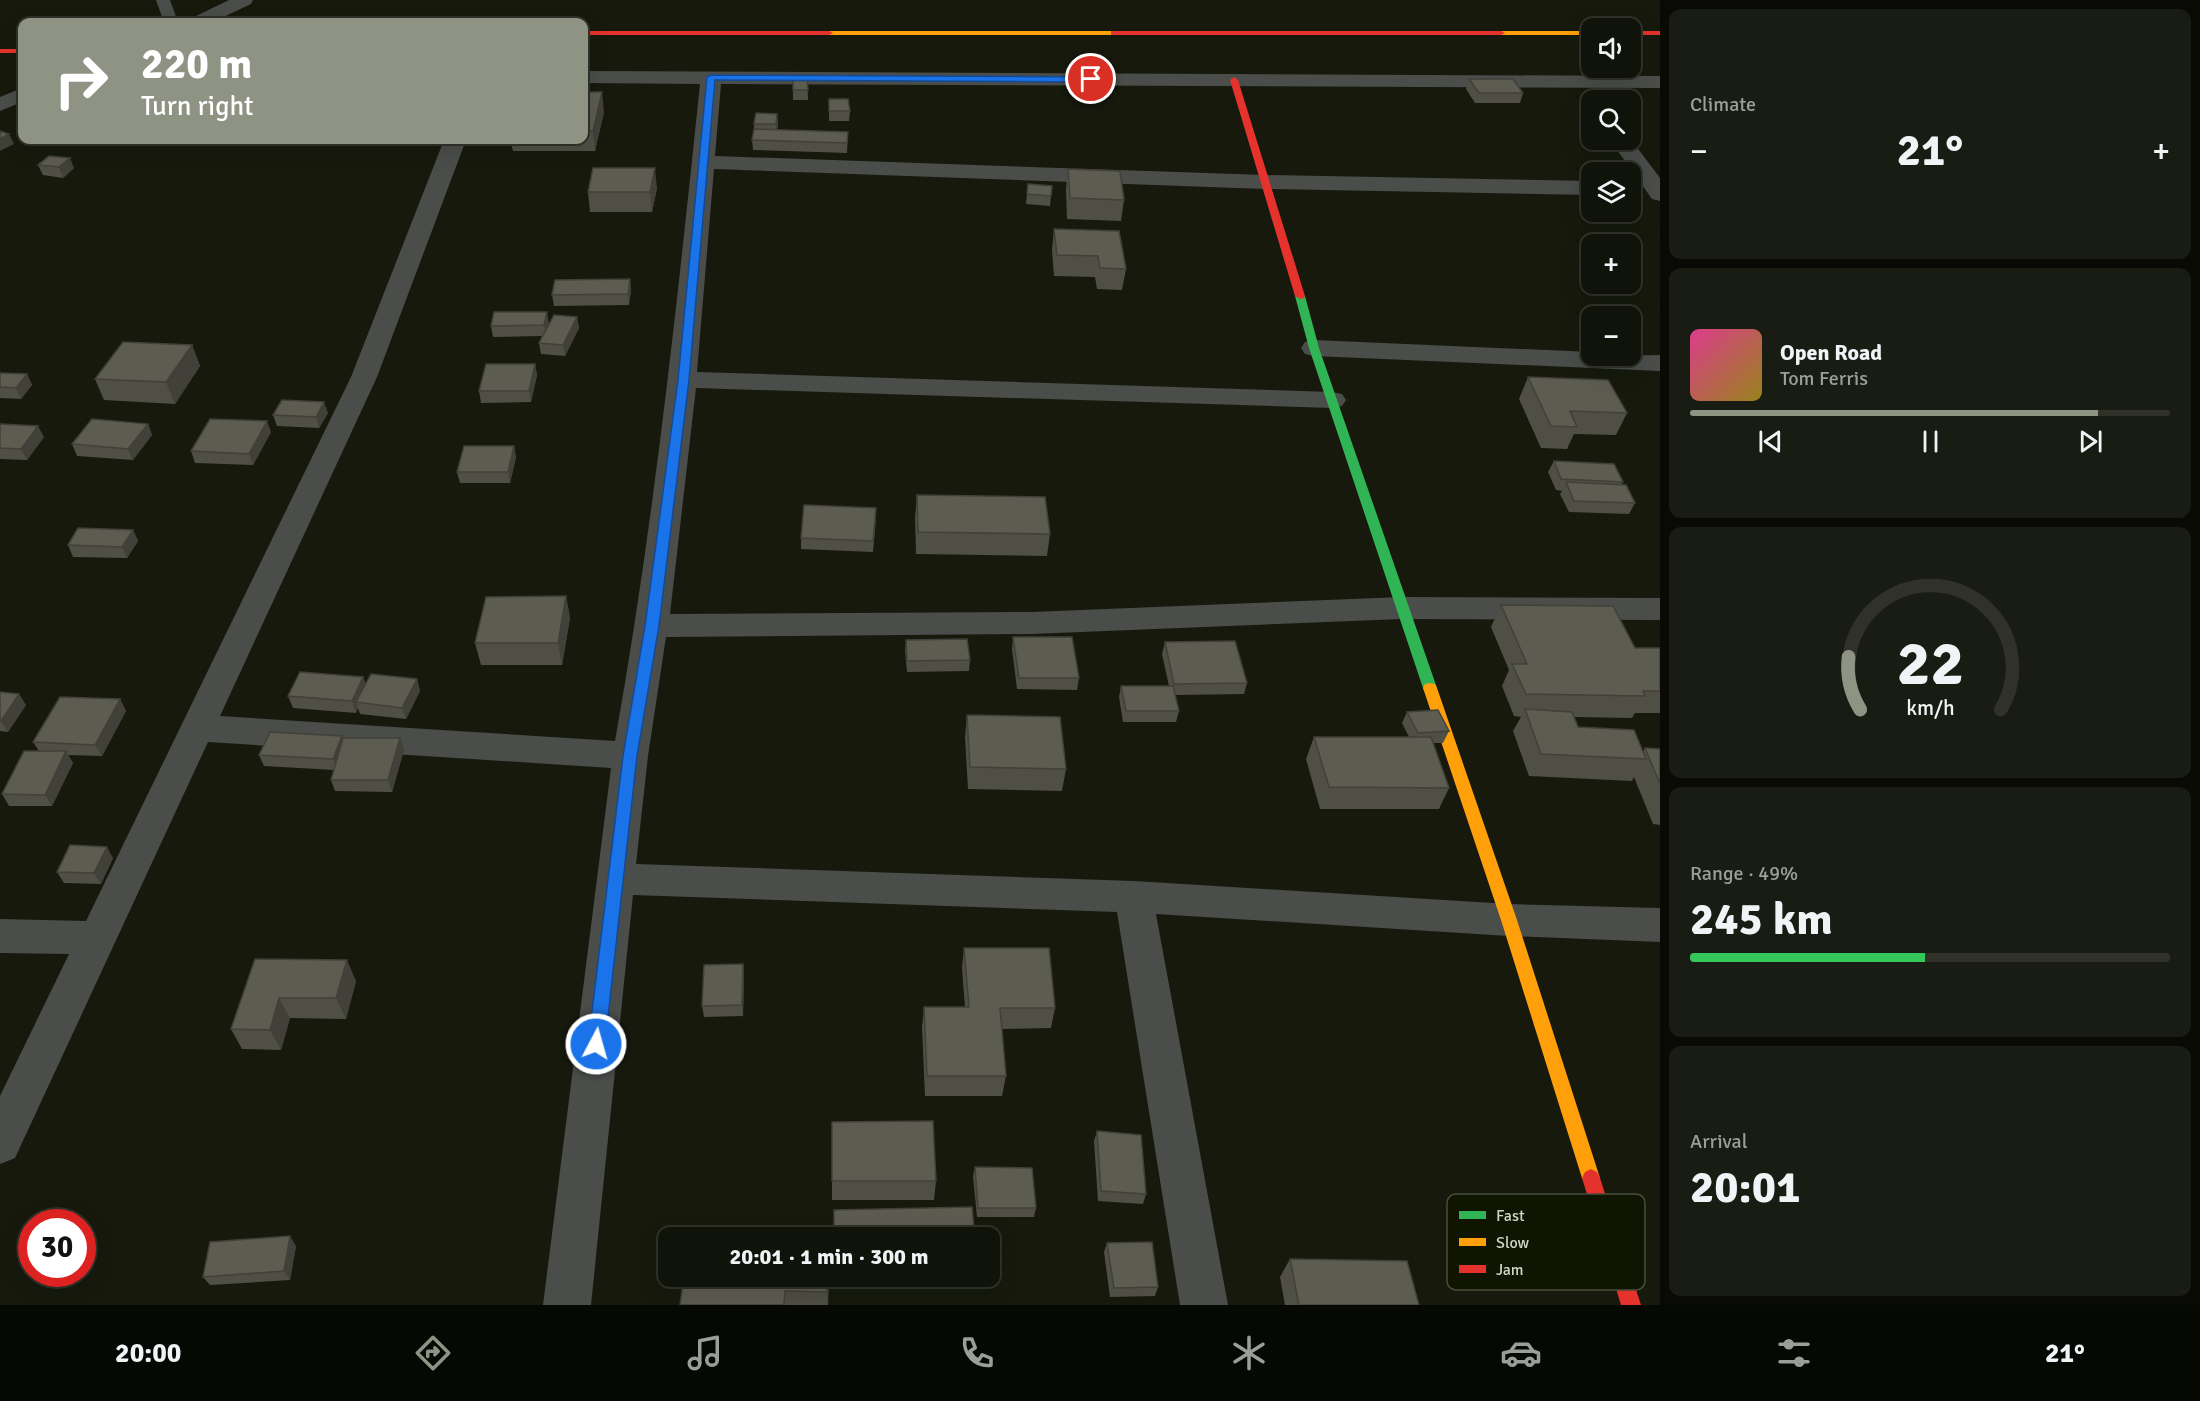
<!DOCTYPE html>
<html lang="en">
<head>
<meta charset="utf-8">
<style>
  body { margin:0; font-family:Signika,sans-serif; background:#191c12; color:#f1f3f6; height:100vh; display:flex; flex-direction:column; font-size:22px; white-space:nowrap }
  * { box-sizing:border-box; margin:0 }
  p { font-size:20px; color:#9c9e9c }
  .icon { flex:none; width:33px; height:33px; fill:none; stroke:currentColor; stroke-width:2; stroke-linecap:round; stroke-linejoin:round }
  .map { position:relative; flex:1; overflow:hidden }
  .drawer { display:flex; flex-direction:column; gap:9px; padding:9px; background:#090a05; width:540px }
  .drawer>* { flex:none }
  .hud { position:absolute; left:18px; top:18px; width:570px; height:126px; border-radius:12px; box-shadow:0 6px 24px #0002,0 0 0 2px #30322a; background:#8e9384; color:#fff; overflow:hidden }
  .tools { position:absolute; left:1581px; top:18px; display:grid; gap:12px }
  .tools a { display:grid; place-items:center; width:60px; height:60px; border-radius:12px; background:#101309; box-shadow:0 6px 24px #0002,0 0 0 2px #30322a; font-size:30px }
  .speed { position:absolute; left:18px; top:1209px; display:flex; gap:12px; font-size:30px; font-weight:700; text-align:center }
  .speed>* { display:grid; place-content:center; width:78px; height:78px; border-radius:50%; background:#101309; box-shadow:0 6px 24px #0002,0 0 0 2px #30322a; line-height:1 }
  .speed .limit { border:9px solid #d22; background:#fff; color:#111 }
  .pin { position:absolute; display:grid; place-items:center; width:51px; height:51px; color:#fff; margin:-26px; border:3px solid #fff; border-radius:50%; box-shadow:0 2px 6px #0007 }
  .me { position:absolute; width:66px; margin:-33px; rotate:6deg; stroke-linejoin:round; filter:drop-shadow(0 0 4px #0008) }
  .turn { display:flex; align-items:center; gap:21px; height:126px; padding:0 24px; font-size:27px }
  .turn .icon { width:78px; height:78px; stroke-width:2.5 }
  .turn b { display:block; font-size:42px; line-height:51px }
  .big { font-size:45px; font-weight:800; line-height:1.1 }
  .drawer .widget { flex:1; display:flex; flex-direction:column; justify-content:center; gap:9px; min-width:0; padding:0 21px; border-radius:12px; background:#191c12 }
  .drawer .dial { align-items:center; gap:0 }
  .dial svg { height:156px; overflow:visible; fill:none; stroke:#30322a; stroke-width:7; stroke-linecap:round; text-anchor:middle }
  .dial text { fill:#f1f3f6; stroke:none }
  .song { display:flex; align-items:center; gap:18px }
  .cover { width:72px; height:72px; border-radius:9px; background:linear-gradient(135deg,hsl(330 70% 55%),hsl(50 70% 35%)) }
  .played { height:6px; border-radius:3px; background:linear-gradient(90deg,#8e9384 85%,#30322a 85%) }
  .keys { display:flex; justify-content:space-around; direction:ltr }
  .heat { display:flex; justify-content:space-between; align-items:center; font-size:33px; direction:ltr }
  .charge { height:9px; border-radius:4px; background:linear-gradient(90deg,#34c759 49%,#30322a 0) }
  .trip { position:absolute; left:658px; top:1227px; width:342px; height:60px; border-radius:12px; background:#101309; box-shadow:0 6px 24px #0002,0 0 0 2px #30322a; font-weight:800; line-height:60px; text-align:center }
  .tab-bar { display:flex; height:96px; justify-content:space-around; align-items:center; background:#060804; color:#9c9e9c }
  .tab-bar .icon { width:42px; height:42px }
  .tab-bar .current { color:#8e9384 }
  .tab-bar b { font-size:27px; color:#f1f3f6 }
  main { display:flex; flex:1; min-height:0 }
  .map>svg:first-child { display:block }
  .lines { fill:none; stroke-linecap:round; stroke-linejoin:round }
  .lane { fill:#4a4d49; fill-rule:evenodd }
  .street { fill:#4a4d49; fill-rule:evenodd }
  .fast { fill:#30b455; fill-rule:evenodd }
  .slow { fill:#ff9f0a; fill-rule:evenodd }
  .jam { fill:#e5322d; fill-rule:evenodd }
  .wall { fill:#504f46 }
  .shaded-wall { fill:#414039 }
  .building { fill:#5d5c51; stroke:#414039; stroke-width:1.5 }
  .route { fill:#1a73e8; stroke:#114b97; stroke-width:1.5 }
  .key { fill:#101501; stroke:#494e3c; stroke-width:1.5 }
  .key-label { font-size:16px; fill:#cfd4c5 }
</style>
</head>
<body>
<main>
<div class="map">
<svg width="1660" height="1305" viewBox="0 0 1660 1305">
  <rect width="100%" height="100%" fill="#16190c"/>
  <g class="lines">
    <!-- lane -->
    <path class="lane" d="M156,0h14l8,22h-14z"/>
    <!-- street -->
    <path class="street" d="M229,0h24l-2,4 -38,18h-24l3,-4z
      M584,71l1076,5v12l-939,-4 -6,72 550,19 327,6v14l-327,-6 -551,-20 -17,203 635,20 10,2 4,6 -4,6 -10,2 -636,-20 -26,226 362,-2 370,-15 258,1v22l-258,-1 -370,15 -366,3 -18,119 -12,108 498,17 375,23 151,4v34l-151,-6 -353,-22 72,391h-48l-63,-393 -484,-17 -42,410h-48l68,-537 -403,-26 -193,416 -15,6v-68l69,-142 -69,-1v-34l86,2 265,-544 93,-237h22l-89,237 -157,339 395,25c39,-218 62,-437 85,-657l-116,-1z
      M22,88v14l-22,9v-14z
      M1630,138l30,40v23l-8,-2 -42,-59z
      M1314,340l278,12v4l68,-1v16l-346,-15 -9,-2 -4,-6 4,-6z"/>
    <!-- fast -->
    <path class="fast" d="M1300,293l5,3 14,52 118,340 -2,4h-10l-2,-4 -114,-340 -14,-52z"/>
    <!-- slow -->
    <path class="slow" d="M826,31h288l4,2 -4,2h-288z
      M1498,31h94v4h-94z
      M1430,683l5,1 2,4 80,232 83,258 -3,6 -6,3 -6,-3 -3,-6 -81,-258 -78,-232 2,-4z"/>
    <!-- jam -->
    <path class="jam" d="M584,31h245l4,2 -4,2h-245z
      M1111,31h390l4,2 -4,2h-390z
      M1630,31h30v4h-30z
      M0,49h22v4h-22z
      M1234,77l4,3 67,216 -1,2 -4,1 -5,-3 -65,-216z
      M1591,1169l6,3 3,6 41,127h-20l-39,-127 3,-6z"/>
  </g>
  <!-- wall -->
  <path class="wall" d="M793,78h14l1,22h-15z
    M1469,79l54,14 -3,10h-45l-9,-14z
    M584,92l20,20 -9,39h-82l-2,-8h-18l-1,-3h92z
    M829,99l21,12 -1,10h-20z
    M777,114l1,10 -1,6 71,2 -1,21 -94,-3 -1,-10 2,-8v-8z
    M38,165l36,3 -11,10 -20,-3z
    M1068,169l56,31 -3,21 -54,-2 -1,-30z
    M1028,184l24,2 -2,20 -24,-2z
    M657,188l-5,24h-62l-2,-20z
    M1054,229l72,40 -4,21 -25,-1 -2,-12 -41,-1 -2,-26z
    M630,279l1,11 -2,15 -75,1 -2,-11z
    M577,317l2,11 -14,28 -24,-2 -2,-11 3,-7 -49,1 -2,-11 58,-3 -1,3z
    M192,345l8,21 -25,38 -71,-4 -9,-21z
    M535,364l2,11 -6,27 -50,1 -2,-12z
    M0,373l27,1 5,11 -11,14 -21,-1z
    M1528,377l99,36 -11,22 -42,-1 -7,15 -26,-1 -22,-49z
    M328,413l-9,15 -42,-2 -4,-11z
    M0,424l44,13 -17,23 -27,-1z
    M148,424l4,11 -19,25 -56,-4 -5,-12z
    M271,432l-18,33 -58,-2 -4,-12z
    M514,446l2,11 -6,26h-50l-3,-11z
    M1554,461l69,21 -2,3 14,18 -6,11 -60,-2 -9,-18 2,-3 -6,-1 -8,-18z
    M917,495l133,39 -3,22 -131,-2 -1,-37z
    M876,519l-3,33 -72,-3v-11z
    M133,530l5,11 -11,17 -54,-1 -5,-12z
    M566,596l4,22 -8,47h-81l-6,-22z
    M1501,605l134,43h25v65h-25l-3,5 -58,-1 4,10 65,25 2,-4 15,1v76l-7,-1 -19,-47 -2,4 -103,-5 -16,-45 8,-14 -7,-1 -12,-30 7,-16 -18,-43z
    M1013,637l66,41 -2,12 -60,-1 -5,-40z
    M906,640l64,20 -1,11 -62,1 -2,-21z
    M1165,642l82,41 -3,11 -69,1 4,16 -3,11h-53l-4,-25 2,-11h48l-7,-32z
    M363,677l3,7 51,-5 3,12 -14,28 -46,-5 -2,-6 -2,5 -63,-5 -5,-12z
    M0,692l26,13 -18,27 -8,-1z
    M120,699l6,12 -24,45 -34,-1 5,8 -21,43h-43l-7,-12 37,-43 -6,-9z
    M1407,712l42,19 -6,12h-10l16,45 -10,21h-119l-14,-50 8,-22h95l-7,-14z
    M967,715l99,54 -4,22 -94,-2 -3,-52z
    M343,739l61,11 -12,42 -57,-1 -4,-11 3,-10 -70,-4 -5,-11z
    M113,858l-12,26 -37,-1 -7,-11z
    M964,948l91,60 -4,20 -49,1 4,47 -4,20h-77l-3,-69 2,-20h41l-3,-39z
    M255,959l101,22 -10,38 -56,-1 -9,32 -39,-1 -11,-20z
    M743,964l1,10 -1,42 -39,1 -2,-11z
    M832,1122l104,59 -2,19h-102z
    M1097,1131l49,63 -3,10 -45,-3 -4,-60z
    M975,1167l61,41 -2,9h-57l-4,-41z
    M1107,1243l51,44 -3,9 -45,1 -6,-45z
    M296,1246l-6,34 -80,5 -7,-8z
    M1290,1259l129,46h-134l-5,-28z
    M829,1276l-1,29h-148z"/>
  <!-- shaded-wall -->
  <path class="shaded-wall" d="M602,92l2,20 -9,39 -2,-20z
    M777,114l1,10 -2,11v-11z
    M9,134l5,10 -14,7v-12z
    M70,158l4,10 -11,10 -4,-11z
    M655,168l2,20 -5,24 -2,-20z
    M630,279l1,11 -2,15 -1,-11z
    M547,312l2,11 -4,13 -1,-11z
    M577,317l2,11 -14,28 -2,-11z
    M192,345l8,21 -25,38 -9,-22z
    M535,364l2,11 -6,27 -2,-11z
    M27,374l5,11 -11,14 -5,-11z
    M324,402l4,11 -9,15 -3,-11z
    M267,421l4,11 -18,33 -4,-11z
    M148,424l4,11 -19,25 -5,-11z
    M38,426l6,11 -17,23 -6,-11z
    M514,446l2,11 -6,26 -2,-11z
    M133,530l5,11 -11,17 -5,-11z
    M566,596l4,22 -8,47 -4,-22z
    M363,677l4,11 -11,14 2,6 -2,5 -4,-12z
    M417,679l3,12 -14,28 -4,-11z
    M19,694l7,11 -18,27 -7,-11z
    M120,699l6,12 -24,45 -7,-11z
    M342,736l5,11 -9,23 -5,-11z
    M400,738l4,12 -12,42 -4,-12z
    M66,751l7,12 -21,43 -7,-11z
    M107,847l6,11 -12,26 -7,-11z
    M347,960l9,21 -10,38 -10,-21z
    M743,964l1,10 -1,42 -1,-11z
    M279,998l11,20 -9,32 -11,-20z
    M290,1236l6,10 -6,34 -6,-9z
    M828,1276h1l-1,29 -1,-13z"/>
  <!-- building -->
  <path class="building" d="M793,78h14l1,12h-15z
    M1469,79h44l10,14h-44z
    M584,92h18l-9,39h-9z
    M829,99h19l2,12h-21z
    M756,113l21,1 -1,10h-22z
    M754,129l94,3 -1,11 -95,-3z
    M0,131l9,3 -9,5z
    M49,156l21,2 -11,9 -21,-2z
    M593,168h62l-5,24h-62z
    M1068,169l52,2 4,29 -54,-2z
    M1028,184l24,2 -1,10 -24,-2z
    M1054,229l65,2 7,38 -26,-1 -2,-12 -41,-1z
    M630,279l-2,15 -76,1 3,-15z
    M494,312h53l-3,13 -53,1z
    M554,315l23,2 -14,28 -24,-2z
    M123,342l69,3 -26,37 -71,-3z
    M486,364h49l-6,27h-50z
    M0,373l27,1 -11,14 -16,-1z
    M1528,377l80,3 19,33 -57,-2 7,16 -26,-1z
    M282,400l42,2 -8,15 -43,-2z
    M92,419l56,5 -20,25 -56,-5z
    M210,419l57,2 -18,33 -58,-3z
    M0,424l38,2 -17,23 -21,-1z
    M464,446h50l-6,26h-51z
    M1554,461l60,3 9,18 -62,-3z
    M1566,482l60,3 9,18 -61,-2z
    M917,495l128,2 5,37 -132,-2z
    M804,505l72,3 -3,33 -72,-3z
    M78,528l55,2 -11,17 -54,-2z
    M566,596l-8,47h-83l11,-46z
    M1501,605l112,1 22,42h25v43h-17l2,5 -119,-2 -14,-30h15z
    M1013,637h59l7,41h-60z
    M967,639l3,21 -63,1 -1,-21z
    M1235,641l12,42 -73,1 -9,-42z
    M300,672l63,5 -11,24 -64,-5z
    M371,674l46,5 -15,29 -46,-6z
    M1121,686h52l6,25h-53z
    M0,692l19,2 -18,27h-1z
    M60,697l60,2 -25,46 -62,-3z
    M1525,709l47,3 6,15 56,3 12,29 -105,-5z
    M1438,710l11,21 -31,2 -11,-21z
    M967,715l93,2 6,52 -96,-2z
    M270,732l72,4 -9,23 -74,-4z
    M1314,737h117l18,51 -120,-1z
    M343,738h57l-12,42h-57z
    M1645,748l15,1v35z
    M24,751h42l-21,44 -43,-1z
    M70,845l37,2 -13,26 -37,-1z
    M964,948h85l6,60h-55l6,68h-79l-3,-69h45z
    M255,959l92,1 -11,38h-57l-9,32 -39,-1z
    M743,964l-1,41 -40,1 2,-41z
    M933,1121l3,60h-104v-59z
    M1097,1131l44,4 5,59 -45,-3z
    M975,1167l57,1 4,40h-58z
    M972,1207l3,31h-141v-28z
    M290,1236l-6,35 -81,6 7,-35z
    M1152,1242l6,45 -44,1 -7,-45z
    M1290,1259l117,2 12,44h-120z
    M684,1276h144l-1,16 -42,-1 -1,14h-104z"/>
  <!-- route -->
  <path class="route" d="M711,75l380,2 5,2 -5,3 -376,-2 -26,300 -30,246 -22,130 -32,288 -3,6 -6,2 -6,-2 -2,-6 35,-288 22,-130 33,-246 29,-303z"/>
  <!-- legend -->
  <rect x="1447" y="1194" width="198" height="96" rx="9" class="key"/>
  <rect x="1459" y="1211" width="27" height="8" fill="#30b455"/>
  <rect x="1459" y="1238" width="27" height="8" fill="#ff9f0a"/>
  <rect x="1459" y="1265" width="27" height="8" fill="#e5322d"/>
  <g class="key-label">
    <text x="1496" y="1221">Fast</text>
    <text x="1496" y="1248">Slow</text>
    <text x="1496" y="1275">Jam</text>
  </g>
</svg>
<div class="tools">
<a><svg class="icon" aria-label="sound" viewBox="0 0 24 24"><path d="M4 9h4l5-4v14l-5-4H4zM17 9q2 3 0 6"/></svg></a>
<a><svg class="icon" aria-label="search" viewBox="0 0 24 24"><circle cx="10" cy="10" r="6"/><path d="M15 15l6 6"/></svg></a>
<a><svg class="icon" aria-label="layers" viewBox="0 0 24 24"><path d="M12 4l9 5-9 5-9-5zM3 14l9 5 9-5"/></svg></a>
<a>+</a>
<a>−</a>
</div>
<div class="speed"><div class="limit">30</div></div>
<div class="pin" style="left:1091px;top:79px;background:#d93025"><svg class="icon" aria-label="arrive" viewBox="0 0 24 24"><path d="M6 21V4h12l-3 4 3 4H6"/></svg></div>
<svg class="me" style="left:596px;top:1044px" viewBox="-20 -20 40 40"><circle r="17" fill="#1a73e8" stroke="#fff" stroke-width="3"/><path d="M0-11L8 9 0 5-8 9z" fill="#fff"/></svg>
<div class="trip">20:01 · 1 min · 300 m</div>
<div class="hud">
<div class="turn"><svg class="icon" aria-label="right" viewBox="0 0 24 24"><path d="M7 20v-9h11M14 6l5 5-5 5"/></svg><div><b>220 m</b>Turn right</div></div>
</div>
</div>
<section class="drawer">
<div class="widget"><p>Climate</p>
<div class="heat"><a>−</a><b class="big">21°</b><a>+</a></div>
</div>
<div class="widget">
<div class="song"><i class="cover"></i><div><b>Open Road</b><p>Tom Ferris</p></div></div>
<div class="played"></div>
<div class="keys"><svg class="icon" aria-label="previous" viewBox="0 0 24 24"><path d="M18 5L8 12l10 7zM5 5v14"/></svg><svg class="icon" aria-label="pause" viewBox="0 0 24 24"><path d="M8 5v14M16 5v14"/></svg><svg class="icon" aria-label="next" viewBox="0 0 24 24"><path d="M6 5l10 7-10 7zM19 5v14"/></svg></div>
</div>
<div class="widget dial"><svg viewBox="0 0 100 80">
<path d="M14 69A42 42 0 1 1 86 69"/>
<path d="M14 69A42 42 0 0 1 8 42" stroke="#8e9384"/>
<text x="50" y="56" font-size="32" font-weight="700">22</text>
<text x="50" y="72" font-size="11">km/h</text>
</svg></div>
<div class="widget"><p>Range · 49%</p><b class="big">245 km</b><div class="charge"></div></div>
<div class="widget"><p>Arrival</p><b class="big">20:01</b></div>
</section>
</main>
<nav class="tab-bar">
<b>20:00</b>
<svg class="icon current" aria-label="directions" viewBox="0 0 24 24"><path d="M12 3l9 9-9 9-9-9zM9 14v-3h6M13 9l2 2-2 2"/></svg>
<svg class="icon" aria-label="music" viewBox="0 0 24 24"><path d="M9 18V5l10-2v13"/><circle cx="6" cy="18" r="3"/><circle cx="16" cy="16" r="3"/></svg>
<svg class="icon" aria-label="phone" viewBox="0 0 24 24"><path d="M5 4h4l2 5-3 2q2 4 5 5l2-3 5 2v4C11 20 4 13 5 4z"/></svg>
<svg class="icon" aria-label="climate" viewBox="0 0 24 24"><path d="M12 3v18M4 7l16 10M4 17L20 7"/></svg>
<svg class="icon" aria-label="car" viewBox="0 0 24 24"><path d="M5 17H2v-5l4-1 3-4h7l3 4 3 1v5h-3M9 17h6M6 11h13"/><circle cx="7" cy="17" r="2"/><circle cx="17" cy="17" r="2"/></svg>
<svg class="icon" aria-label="filters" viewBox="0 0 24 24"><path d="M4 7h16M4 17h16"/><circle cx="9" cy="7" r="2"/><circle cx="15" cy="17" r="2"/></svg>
<b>21°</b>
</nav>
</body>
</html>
